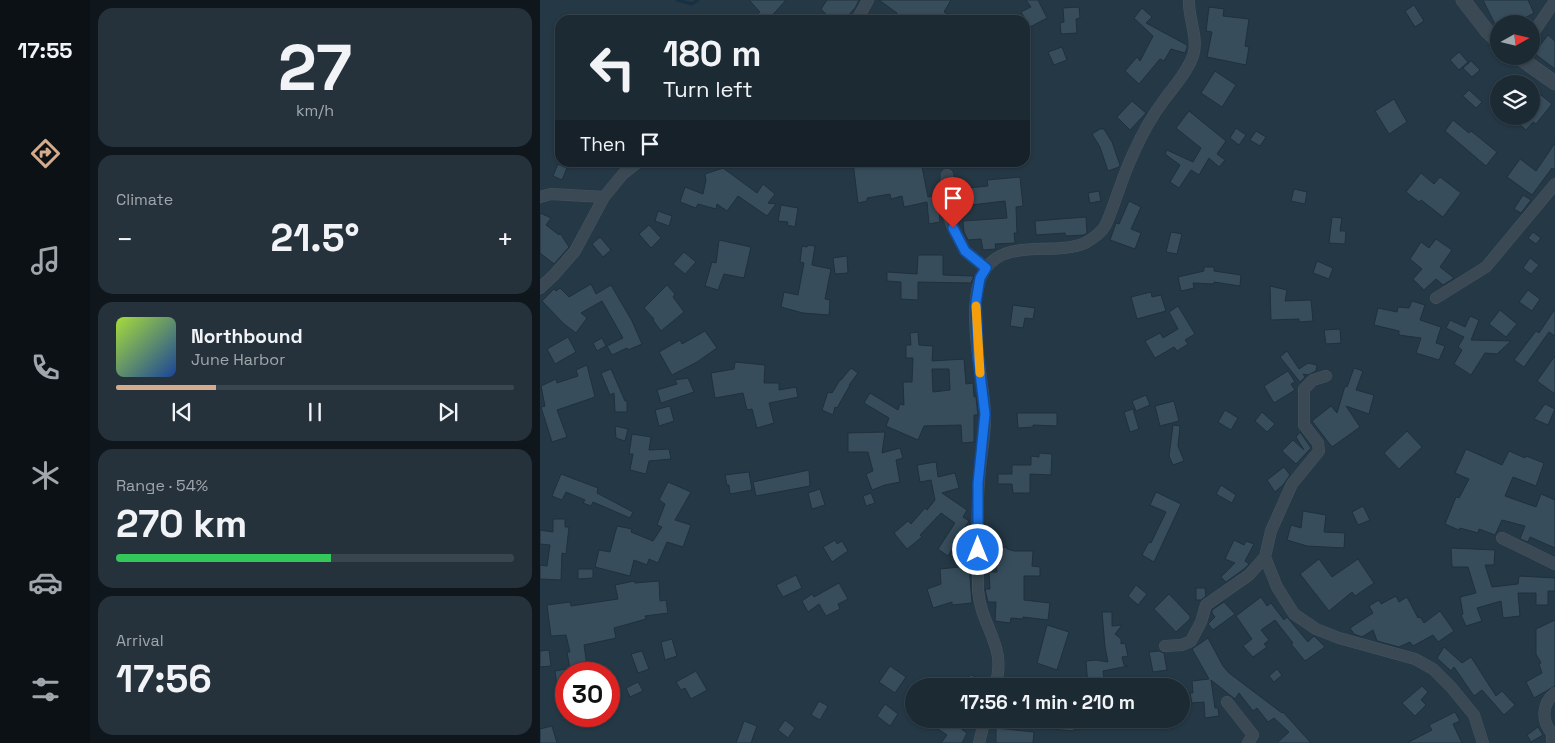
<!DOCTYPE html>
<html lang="en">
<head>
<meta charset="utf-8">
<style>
  body { margin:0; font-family:"Space Grotesk",sans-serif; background:#25323c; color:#f1f3f6; height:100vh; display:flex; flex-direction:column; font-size:19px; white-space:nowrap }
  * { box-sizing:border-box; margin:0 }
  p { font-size:16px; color:#a0a7ac }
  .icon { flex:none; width:28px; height:28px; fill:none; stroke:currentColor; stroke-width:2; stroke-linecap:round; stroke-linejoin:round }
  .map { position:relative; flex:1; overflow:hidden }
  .sheet { display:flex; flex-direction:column; gap:8px; padding:8px; background:#0f171d; width:450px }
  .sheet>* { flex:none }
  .top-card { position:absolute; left:15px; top:15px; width:475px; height:152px; border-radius:15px; box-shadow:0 1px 4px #0004,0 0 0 1px #3a464f; background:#1c2a34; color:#f1f3f6; overflow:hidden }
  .needle { width:32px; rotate:82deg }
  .buttons { position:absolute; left:950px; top:15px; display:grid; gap:10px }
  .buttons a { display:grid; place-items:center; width:50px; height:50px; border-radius:50%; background:#1c2a34; box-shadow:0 1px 4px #0004,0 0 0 1px #3a464f; font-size:25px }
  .speed { position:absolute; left:15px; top:662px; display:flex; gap:10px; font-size:25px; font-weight:700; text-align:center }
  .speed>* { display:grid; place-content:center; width:65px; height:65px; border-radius:50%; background:#1c2a34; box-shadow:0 1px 4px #0004,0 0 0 1px #3a464f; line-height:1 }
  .speed .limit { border:8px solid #d22; background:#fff; color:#111 }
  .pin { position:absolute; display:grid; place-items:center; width:42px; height:42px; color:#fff; margin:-51px -21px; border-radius:50% 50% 50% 0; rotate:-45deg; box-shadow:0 0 5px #0007 }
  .pin .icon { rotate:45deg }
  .me { position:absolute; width:55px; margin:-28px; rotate:0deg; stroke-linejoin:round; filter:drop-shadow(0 0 4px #0008) }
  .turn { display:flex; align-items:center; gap:18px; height:105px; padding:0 25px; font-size:22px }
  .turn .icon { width:65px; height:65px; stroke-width:2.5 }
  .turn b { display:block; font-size:35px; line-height:42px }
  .then { display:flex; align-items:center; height:48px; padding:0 25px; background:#0003; gap:10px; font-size:19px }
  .big { font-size:38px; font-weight:700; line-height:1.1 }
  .sheet .card { flex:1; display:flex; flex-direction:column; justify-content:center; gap:8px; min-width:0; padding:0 18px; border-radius:15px; background:#25323c }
  .sheet .dial { align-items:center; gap:0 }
  .dial b { font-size:65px; line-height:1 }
  .song { display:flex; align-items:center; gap:15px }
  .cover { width:60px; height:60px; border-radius:8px; background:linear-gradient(135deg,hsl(80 70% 55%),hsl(220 70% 35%)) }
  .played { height:5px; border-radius:2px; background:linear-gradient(90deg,#d6ab8b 25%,#3a464f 25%) }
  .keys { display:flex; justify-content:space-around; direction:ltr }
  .heat { display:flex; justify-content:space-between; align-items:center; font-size:28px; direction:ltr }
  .charge { height:8px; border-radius:4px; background:linear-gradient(90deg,#34c759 54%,#3a464f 0) }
  .trip { position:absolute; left:365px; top:678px; width:285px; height:50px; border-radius:25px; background:#1c2a34; box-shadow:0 1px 4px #0004,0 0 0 1px #3a464f; font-weight:700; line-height:50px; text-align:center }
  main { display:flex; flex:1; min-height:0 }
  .tab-bar { display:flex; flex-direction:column; width:90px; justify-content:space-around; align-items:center; background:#0b1115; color:#a0a7ac }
  .tab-bar .icon { width:35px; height:35px }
  .tab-bar .on { color:#d6ab8b }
  .tab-bar b { font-size:22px; color:#f1f3f6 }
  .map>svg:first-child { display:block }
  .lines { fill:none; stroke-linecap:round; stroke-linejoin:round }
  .stream { stroke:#173144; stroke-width:3 }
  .building { fill:#374d5b; stroke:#20303c; fill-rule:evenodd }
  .minor-casing { stroke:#465561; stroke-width:12 }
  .tertiary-casing { stroke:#465561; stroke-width:15 }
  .minor { stroke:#3a4954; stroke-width:11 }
  .tertiary { stroke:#3a4954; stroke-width:14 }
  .route-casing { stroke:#114b97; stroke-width:12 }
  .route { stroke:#1a73e8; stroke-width:9 }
  .slow { stroke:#f59e0b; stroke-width:9 }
</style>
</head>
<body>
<main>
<nav class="tab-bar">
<b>17:55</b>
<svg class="icon on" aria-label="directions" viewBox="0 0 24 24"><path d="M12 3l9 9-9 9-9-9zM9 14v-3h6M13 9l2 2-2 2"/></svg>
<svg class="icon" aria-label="music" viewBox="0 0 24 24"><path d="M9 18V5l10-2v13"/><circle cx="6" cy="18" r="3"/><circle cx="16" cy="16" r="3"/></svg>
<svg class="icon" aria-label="phone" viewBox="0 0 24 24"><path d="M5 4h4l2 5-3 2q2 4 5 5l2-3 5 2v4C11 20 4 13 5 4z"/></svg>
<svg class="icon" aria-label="climate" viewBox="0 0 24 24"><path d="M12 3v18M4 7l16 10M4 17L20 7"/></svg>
<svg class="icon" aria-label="car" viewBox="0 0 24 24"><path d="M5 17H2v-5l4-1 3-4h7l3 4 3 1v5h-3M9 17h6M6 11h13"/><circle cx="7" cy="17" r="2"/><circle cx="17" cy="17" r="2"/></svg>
<svg class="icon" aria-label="filters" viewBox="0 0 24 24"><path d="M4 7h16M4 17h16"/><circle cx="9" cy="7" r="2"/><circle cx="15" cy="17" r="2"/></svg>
</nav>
<section class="sheet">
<div class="card dial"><b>27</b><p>km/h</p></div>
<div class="card"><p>Climate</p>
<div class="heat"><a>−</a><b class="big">21.5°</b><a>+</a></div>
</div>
<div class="card">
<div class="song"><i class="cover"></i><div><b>Northbound</b><p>June Harbor</p></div></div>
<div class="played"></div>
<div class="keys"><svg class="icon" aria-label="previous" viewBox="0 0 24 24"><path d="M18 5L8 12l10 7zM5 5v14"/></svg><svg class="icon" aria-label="pause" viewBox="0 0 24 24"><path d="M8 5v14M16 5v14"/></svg><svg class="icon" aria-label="next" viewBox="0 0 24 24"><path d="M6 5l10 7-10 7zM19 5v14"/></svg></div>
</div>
<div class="card"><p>Range · 54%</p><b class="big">270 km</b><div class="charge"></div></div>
<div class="card"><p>Arrival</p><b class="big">17:56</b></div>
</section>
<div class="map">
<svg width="1015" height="743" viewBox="0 0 1015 743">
  <rect width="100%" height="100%" fill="#253845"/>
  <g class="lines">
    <!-- stream -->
    <path class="stream" d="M137,0l15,4 6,-4"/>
  </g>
  <!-- building -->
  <path class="building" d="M209,0h37l-18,20h-19l11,-8z
    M287,0h32l-4,8 -11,12h-12l-11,-11z
    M339,0h72l-7,12 15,8h-66l4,-7z
    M486,0h12l9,18 -17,9 -9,-15 10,-5z
    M943,0h45l6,13 -20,11h-19z
    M874,5l10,16 -9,6 -10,-16z
    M539,7l1,11 -4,1 1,14 -16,1 -1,-11 4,-1 -1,-14z
    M669,7l15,2 -1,7 26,3 -4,27 4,1 -3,18 -39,-8 5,-25 -6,-1z
    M602,8l10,9 -6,6 41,22v3l-2,5 -14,-4 -7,12 -4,-2 -21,25 -14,-13 12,-14 3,4 13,-25 -19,-18z
    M1008,35l7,6v28l-21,-16z
    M522,47l5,13 -13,5 -6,-13z
    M919,52l9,10 -9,8 -9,-10z
    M931,61l9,9 -8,7 -9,-9z
    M675,71l21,14 -14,22 -21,-14z
    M929,90l13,12 -6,6 -13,-12z
    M1001,95l11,9 -16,20 -3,-2 -7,8 -16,-14h21v-9z
    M854,99l13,23 -18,12 -14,-23z
    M592,101l14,12 -16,17 -13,-13z
    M649,111l37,30 -9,13 8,6 -6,7 -10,-9 -10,17 -8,-5 -12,18 -9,-6 10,-17 -15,-11 2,-4 26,12 8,-14 -25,-20z
    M913,120l16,13 2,-2 26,21 -11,14 -41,-35z
    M696,128l10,7 -7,10 -9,-7z
    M560,129h4l8,13 8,23 -1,2 -11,4 -8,-24 -8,-13z
    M716,131l10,6 -6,9 -10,-6z
    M1015,143v27l-3,-2 -20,27 -25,-18 13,-18 16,12z
    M313,162h68l7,35 8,-2v3l2,-1 2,25 -11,2 -2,-22 -23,5 -2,-11 -11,3 -1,-5 -23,4v3l-9,2z
    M18,164l9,4 -5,12 -9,-4z
    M183,168l34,25 6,-9 12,10 -7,9 8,1 -9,12 -29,-20 -11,15 -10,-7 -1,5 -18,-5 -2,4 -16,-6 5,-15 18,7 3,-14 -1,-6z
    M881,173l13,11 6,-7 21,16 -18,24 -22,-17 -2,2 -13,-10z
    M480,177l3,29 -7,1 1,26h-3l1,10 -20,1 1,5 -13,1 -2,-11 -13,1 -4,-8 -1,-11 44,-3 -2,-17 -51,6 -1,-12 17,-3 -1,-4 19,-2 -1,-6z
    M754,189l13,3 -2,12 -14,-3z
    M559,191l2,10 -11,2 -2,-10z
    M983,195l8,5 -10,13 -7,-4z
    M589,201l12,6 -10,22 10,4 -6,16 -25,-9 6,-17 3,1z
    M241,205l17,3 -3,19 -8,-2 1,-3 -10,-1z
    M118,211l14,5 -3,10 -14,-5z
    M0,213l11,5 -5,7 13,10 1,-2 9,14 -15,17 -14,-11z
    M546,217l1,16 -3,2 -18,1 -1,-3 -29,2 -1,-14z
    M792,217l10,1 -2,13h6l-1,13 -16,-1z
    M109,225l12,13 -10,10 -12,-14z
    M631,232l11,2 -5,20 -11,-2z
    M993,232l8,6 -5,6 -8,-6z
    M60,237l11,13 -8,7 -11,-13z
    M896,239l16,11 -12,17 14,11 -11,7 -7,-6 -12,11 -11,-11 9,-10 -12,-10 11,-17 8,6z
    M179,240l32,7 -7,31 -20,-4 -6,16 -13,-4 7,-24 4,1z
    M268,245l7,1 -3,19 19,4 -6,30 5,1 -1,15 -26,-2 -22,-6 3,-15 14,3 6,-32 -4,-1 2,-16 5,1z
    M144,252l12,10 -11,12 -12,-10z
    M378,255h25v20l31,1 -3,7 -53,-1v18l-17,-1v-17l-14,-1v-9l30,2z
    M307,256l1,17 -13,1 -2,-16z
    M990,258l9,7 -8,9 -8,-6z
    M777,261l16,7 -4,11 -16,-6z
    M664,267h10v4l27,4 -1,11 -26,-4v2l-21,-1 1,5 -13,3 -3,-14 26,-6z
    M51,284l5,10 15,-9 21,36 10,23 -14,6 -1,-2 -15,7 -5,-9 16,-8 -21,-37 -21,12 6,5 -11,15 -12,-9 -22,-23 12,-12 2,2 4,-3 9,9z
    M127,285l8,9 -2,3 11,15 -23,19 -8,-11 1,-1 -10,-11z
    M730,286l17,4 -2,11 26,-1 2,21 -14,1v-3l-28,1z
    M988,290l12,9 -8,12 -13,-9z
    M611,292l1,5 9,-2 5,16 -29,8 -6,-22z
    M872,301l13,4 -5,15 21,7 -5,16 9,3 -6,14 -23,-7 5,-15 -22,-3v-4l-25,-6 4,-17 19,4 1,-5 11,1z
    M473,305l22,3 -2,11 -8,-1 -2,10 -13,-2z
    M638,306l17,28 -10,6 3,4 -11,7 -3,-4 -19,11 -10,-17 15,-8 3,5 15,-9 -9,-17z
    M1015,309v27l-6,-4 -25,35 -10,-7 22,-29 3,2z
    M960,310l17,14 -11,13 -17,-13z
    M930,316l9,4 -8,20 40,1 -14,13 -12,-1 -14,22 -17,-11 8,-14 -4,-3 6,-10 -18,-9 4,-8 15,7z
    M800,329l1,14 -15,1 -2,-14z
    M165,331l12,17 -20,14 -25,13 -13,-23 21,-12 2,4z
    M378,332l1,13 14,1 -1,15 32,-2 2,25 7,-1 1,14 2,-1v2l2,17h-4v27l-12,1 -1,-18 -37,1 -6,14 -32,-14 3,-8 -25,-15 6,-10 28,17 2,-6 4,1 -1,-23h9l1,-24h-7v-13h5l-1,-12zM392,369h17l1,21 -17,2z
    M28,337l8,15 -21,12 -8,-15z
    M62,338l4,8 -9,5 -4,-8z
    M747,351l12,18 9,-6 9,2 -1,6 -8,4 -5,-1 2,3 -5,5 -20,-25z
    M1015,356v38l-18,-13z
    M195,362l30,3 -1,18h15v7l17,-3 2,10 -29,6 5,20 -17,5 -5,-19 -5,1 -4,-17 -28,5 -4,-25 23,-4z
    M47,365l8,32 -38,13 10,27 -15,5 -11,-35 4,-1 -4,-20 15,-7 1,4 21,-7 -2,-6z
    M311,368l7,5 -9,12h1l-13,23 -2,-1 -2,8 -11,-5 6,-18 4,1 8,-13h1z
    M814,368l9,3 -7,19 18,5 -5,19 -23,-8 14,21 -28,20 -20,-26 19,-15 6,7 8,-27 2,1z
    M71,369l14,32h2v11h-12l-1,-19 -4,2 -9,-22z
    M748,371l7,11 -4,2 4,6 -21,13 -10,-17z
    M148,378l6,14 -33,11 -4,-13 20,-6 -2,-4z
    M606,395l4,10 -14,6 -4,-10z
    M634,401l5,20 -19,5 -5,-20z
    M1005,404l10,5 -7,16 -14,-6z
    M130,406l4,15 -15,5 -4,-16z
    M593,409l6,20 -9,3 -6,-20z
    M685,410l13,8 -7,12 -13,-8z
    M722,412l13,12 -8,8 -12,-11z
    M477,413h40v13l-24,-1v2l-15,1z
    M633,425l7,1 -2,20 6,15 -11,4 -4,-9z
    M75,426l13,3 -3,12 -9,-3z
    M867,431l15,16 -23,22 -15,-16z
    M345,432l-3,21 18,-5 3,10 -7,2 4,22 -15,3 -13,5 -6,-16 7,-3 -5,-19h-20v-19z
    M760,432l11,16 -15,16 -14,-13 11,-11 11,10 -8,-13z
    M92,434l19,3 -2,13 20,-1 2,10 -22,2 -3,13 -16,-4 3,-16h-4z
    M926,449l36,16 7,-14 16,7 1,-2 18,7 -8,23 -23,-9 -8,19 31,11 5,-13 14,6v48l-25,-11 -2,5 -8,-3 5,-13 -23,-6 -7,15 -16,-6 -1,4 -18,-5 -1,2 -14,-6 11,-27 3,1 10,-19 -14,-6z
    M499,453l13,1 -1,21 -21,-1v19h-17l-1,-9h-14v-10h14v-9h19v-9l8,1z
    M396,462l2,15 17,-4 4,15 -17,5 25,17 -4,7 6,4 -21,35 -10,-7 17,-26 -14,-10 -21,22 2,2 -15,12 -13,-16 14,-12 3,3 14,-16 2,2 8,-10 -4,-20 -11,2 -3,-17z
    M744,467l6,8 -7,10 -8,7 -8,-12z
    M269,470l1,16 -54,10 -3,-14z
    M209,472l3,18 -22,4 -1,-9h-2l-2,-10z
    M21,474l37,14 -1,5 36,19 -3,6 -37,-16 -2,4 -8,-3 2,-3 -19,-8 -4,8 -10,-4z
    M128,482l23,10 -16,28 16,5 -8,22 -16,-5 -9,21 -9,-4 -2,6 -13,-5 -4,16 -35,-9 4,-17 11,2 7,-26 15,3 -1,3 22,9 9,-14 -5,-2 8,-21 -6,-4z
    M681,485l15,10 -4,8 -16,-9z
    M280,489l5,16 -13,4 -4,-16z
    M616,492l25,12 -27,58 -12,-7 7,-13 2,1 15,-31 -16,-7z
    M331,493l4,10 -9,3 -3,-10z
    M823,506l7,14 -12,5 -6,-13z
    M763,511l23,4 -2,17 21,1 -1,15 -37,-2 -20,-6 4,-15 10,3z
    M13,519h12v8h4l-3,27 -4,-1 -1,27 -21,-1v-14l7,1 3,-21 -10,-1v-14l13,2z
    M295,540l2,4 5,-3 6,10 -16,11 -9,-15z
    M694,540l10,5 2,-4 8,3 -9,17 4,3 -5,5 -18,13 -5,-5 14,-14 -10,-4z
    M467,547v2l7,2h19l-1,15 8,1v9h-16v24l26,3 -2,17 -25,-3v2l-12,-1 -1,5 -15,-2 1,-19h-8l-3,-13h5l-1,-17h8l-2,-24z
    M911,548l44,2 -1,15h-9l7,22 26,-3 1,-8 36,2v13h-7v14h-12v-12h-18l2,23 -17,2 -2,-17 -24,7 5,13 -16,5 -5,-11 2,-1 -3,-17 16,-4 -8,-26h-16z
    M779,559l13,18 26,-18 16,24 -19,13 -3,-4 -23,19 -29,-37z
    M429,566l3,37 -20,2v-3l-19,6 -6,-19 14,-5 -1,-15z
    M38,569h15v9l-15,1z
    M256,575l6,13 -19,9 -7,-12z
    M94,581l1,2 24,-2 1,20 6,-1 2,13 -23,3 1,3 -32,9 2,10 -32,7 4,27 -17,2 -4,-22h3l-4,-17 -15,1 -4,-31 23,-3 1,4 47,-7 -3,-14z
    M299,583l9,16 -10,5 2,5 -14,7 -7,-12 -11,8 -6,-11 10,-7 2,3z
    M596,585l11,9 -9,11 -10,-9z
    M656,588h9l1,8 -5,4h-5z
    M629,594l21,22v3l-14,13 -22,-23z
    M856,596l3,6 8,-5 11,21 2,-1 4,6 16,-12 14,20 -16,11 -5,-7 -20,11 -3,-4 -11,5 -22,-6 -4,-11 -11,7 -8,-3 -4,-6 23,-15 -4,-7 10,-6 2,4z
    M721,597l6,9 4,-3 13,17 3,-3 21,25 6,-6 11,11 -20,14 -14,-17 2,-1 -18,-23 -14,10 8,10 -5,4 3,3 -14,10 -10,-11 9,-7 -16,-23z
    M684,602l11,12 -22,16 -5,-6 7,-7 -3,-4v-3z
    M562,612h10v14l10,-1 -7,9 6,5v5l4,-1 3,13 -6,1 2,8 4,1 -25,5 2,15h-17l-2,-25 10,-1 12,2 -3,-15z
    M1015,620v66l-21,12 -8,-16 16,-9 -3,-9 2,-1 -5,-9v-25z
    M507,625l22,7 -12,38 -20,-7z
    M668,638l15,28 6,7 53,40 1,-1 28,31h-34l12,-11 -15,-14 -6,4 -11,-14 -4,3 -14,-18 -4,6 -24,-19 4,28h3l1,8 -14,2 -1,-16 -12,1 -2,-10h3l-1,-12 17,-2 -17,-30z
    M132,639l5,17 -12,4 -4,-18z
    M904,647l18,16 9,-6 25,39 6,-5 13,14 -11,10 -22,-25 -8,6 -20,-29 -3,4 -14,-13z
    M9,650l2,16 -11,1v-16z
    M102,651l7,18 -11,4 -7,-19z
    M619,651l5,2 3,17 -14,2 -4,-20z
    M350,666l16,11 -11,16 -16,-11z
    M26,669v17l-9,1 -2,-16z
    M737,669l5,6 -8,7 -5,-6z
    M156,671l11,19 -16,9 -6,-11 -4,2 -5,-8z
    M430,675l9,3 -3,8h-10z
    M98,682l5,9 -13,6 -4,-9z
    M882,686l6,6 -7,8 5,5 -11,11 -13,-13z
    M279,701l9,5 -8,14 -9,-5z
    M345,704l13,10 -8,12 -13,-10z
    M915,712l5,9 -7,3 9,19h-55l25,-13 -3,-5z
    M401,719h6l20,14 -5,10h-21l6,-8 -12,-8z
    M489,719h65l-1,9 -12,-2 -1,3h-6v2l-45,-4z
    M245,720l10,8 -7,10 -10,-8z
    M204,721l13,5 -6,17h-15z
    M12,726l5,17h-17v-14z
    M998,727l5,8 -12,7 -4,-7z
    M456,728l38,4 -1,11h-37z"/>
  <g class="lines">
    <!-- minor casing -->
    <g class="minor-casing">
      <path id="minor" d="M317,20l11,-20
        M991,36l24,-35
        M407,175l-2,29 8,24 12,23 21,17
        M0,197l11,-3 53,3
        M0,288l14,-13 21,-24 29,-54 19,-23 15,-12
        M896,298l50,-31 69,-83
        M786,376l-13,4 -9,9v36l14,18 1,8 -27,33 -21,47 -6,26 12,30 17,27 22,15 23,9 76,21 18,10 18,18 23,28 9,28
        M962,538l53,26
        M625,646l17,-1 9,-4 10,-19 5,-17 43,-30 16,-18
        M455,686c13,-40 -14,-58 -17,-96 0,-36 -2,-73 1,-109 1,-23 7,-46 6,-68 -2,-38 -22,-113 1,-145 22,-30 69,-12 99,-25 7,-4 16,-10 20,-17 6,-12 10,-26 15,-39 4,-12 9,-24 14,-35 8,-18 18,-36 30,-52 10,-14 23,-27 29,-44 6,-18 -5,-38 -4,-56
        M687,702l26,33 -5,8
        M439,743l6,-24
        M1012,743v-10c-11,-12 -10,-30 3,-40"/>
    </g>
    <!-- tertiary casing -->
    <g class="tertiary-casing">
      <path id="tertiary" d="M923,0l24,31 12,11
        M977,56l38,27"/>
    </g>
    <!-- minor -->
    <use href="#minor" class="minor"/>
    <!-- tertiary -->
    <use href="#tertiary" class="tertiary"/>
  </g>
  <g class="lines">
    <!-- route casing -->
    <g class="route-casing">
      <path id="route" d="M413,228l12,23 21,17 -6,10 -4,24 2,55 7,57 -7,69v67"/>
    </g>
    <!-- route -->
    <use href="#route" class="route"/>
    <!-- slow -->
    <path class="slow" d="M436,306l4,67"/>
  </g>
</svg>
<div class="buttons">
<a><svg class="needle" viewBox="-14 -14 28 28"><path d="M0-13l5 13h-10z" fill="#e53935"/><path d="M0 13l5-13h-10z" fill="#a0a7ac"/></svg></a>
<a><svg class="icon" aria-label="layers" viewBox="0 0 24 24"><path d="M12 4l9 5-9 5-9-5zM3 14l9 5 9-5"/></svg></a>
</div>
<div class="speed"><div class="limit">30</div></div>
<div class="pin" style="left:413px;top:228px;background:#d93025"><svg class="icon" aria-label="arrive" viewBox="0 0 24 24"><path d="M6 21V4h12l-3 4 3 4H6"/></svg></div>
<svg class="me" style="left:438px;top:550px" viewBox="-20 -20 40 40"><circle r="17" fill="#1a73e8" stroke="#fff" stroke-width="3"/><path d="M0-11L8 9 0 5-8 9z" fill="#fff"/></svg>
<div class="trip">17:56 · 1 min · 210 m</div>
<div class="top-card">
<div class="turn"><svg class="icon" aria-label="left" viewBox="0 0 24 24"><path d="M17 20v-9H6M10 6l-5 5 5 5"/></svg><div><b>180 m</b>Turn left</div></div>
<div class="then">Then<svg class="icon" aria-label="arrive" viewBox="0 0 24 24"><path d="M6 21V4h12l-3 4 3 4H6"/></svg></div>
</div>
</div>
</main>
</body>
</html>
